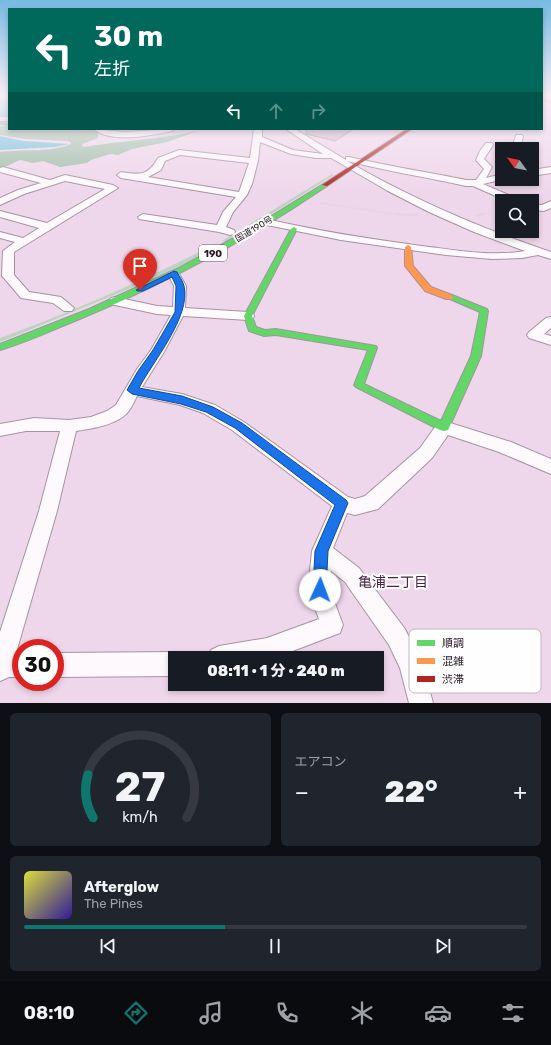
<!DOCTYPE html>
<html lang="ja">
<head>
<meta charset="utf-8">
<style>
  body { margin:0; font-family:Rubik,"Noto Sans JP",sans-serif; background:#20242c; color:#f1f3f6; height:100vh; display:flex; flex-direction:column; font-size:15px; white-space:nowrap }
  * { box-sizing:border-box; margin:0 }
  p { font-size:13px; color:#9ea1a6 }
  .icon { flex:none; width:22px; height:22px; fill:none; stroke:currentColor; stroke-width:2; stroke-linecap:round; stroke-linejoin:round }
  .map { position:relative; height:703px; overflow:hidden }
  .sheet { display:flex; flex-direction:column; gap:10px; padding:10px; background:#0d0f14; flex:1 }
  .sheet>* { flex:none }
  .top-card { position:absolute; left:8px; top:8px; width:535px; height:122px; border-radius:0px; box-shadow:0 2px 6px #0003; background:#00695c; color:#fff; overflow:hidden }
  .needle { width:26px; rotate:303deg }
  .buttons { position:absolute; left:495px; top:142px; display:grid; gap:8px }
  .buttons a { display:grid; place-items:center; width:44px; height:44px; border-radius:0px; background:#171b24; box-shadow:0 2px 6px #0003; font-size:20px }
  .speed { position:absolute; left:12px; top:639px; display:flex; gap:8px; font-size:20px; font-weight:700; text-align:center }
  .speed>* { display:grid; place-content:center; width:52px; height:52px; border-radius:50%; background:#171b24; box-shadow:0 2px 6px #0003; line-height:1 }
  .speed .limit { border:6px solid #d22; background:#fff; color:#111 }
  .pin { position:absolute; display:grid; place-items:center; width:34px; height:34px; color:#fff; margin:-41px -17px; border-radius:50% 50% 50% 0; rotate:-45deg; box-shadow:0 0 4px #0007 }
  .pin .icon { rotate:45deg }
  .me { position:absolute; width:44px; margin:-22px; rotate:2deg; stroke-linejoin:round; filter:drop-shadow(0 0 3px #0008) }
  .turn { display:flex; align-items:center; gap:14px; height:84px; padding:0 20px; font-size:18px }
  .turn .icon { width:52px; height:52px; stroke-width:2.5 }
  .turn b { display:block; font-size:28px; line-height:34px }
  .lanes { display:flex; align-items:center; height:38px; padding:0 20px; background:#0003; justify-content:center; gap:20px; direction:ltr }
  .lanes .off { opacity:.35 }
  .big { font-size:30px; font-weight:800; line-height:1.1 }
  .sheet .card { flex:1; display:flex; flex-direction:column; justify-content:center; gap:6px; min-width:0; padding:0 14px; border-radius:6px; background:#20242c }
  .sheet .dial { align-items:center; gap:0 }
  .dial svg { height:104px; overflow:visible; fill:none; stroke:#363941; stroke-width:7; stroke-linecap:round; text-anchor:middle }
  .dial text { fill:#f1f3f6; stroke:none }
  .song { display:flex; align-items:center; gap:12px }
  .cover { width:48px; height:48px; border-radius:6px; background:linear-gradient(135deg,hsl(60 70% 55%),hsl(250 70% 35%)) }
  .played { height:4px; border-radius:2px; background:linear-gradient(90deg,#0f766e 40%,#363941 40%) }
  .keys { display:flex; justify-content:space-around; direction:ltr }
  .heat { display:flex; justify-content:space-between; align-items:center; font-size:22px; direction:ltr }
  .sheet .tiles { flex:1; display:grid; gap:10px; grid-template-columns:1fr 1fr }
  .card:last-child { grid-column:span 2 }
  .trip { position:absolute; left:168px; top:651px; width:216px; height:40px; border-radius:0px; background:#171b24; box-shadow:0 2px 6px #0003; font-weight:800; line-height:40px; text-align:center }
  .dock { display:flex; height:64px; justify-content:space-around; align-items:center; background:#090b0e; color:#9ea1a6 }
  .dock .icon { width:28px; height:28px }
  .dock .selected { color:#0f766e }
  .dock b { font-size:18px; color:#f1f3f6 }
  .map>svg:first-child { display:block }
  .green { fill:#bed2c3 }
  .forest { fill:#9fbfa9 }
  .water { fill:#6fc3da }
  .building { fill:#d2bdcb; stroke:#ab97a5 }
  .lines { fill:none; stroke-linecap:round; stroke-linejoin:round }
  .street-casing { stroke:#a593a2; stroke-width:2 }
  .fast-casing { stroke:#a593a2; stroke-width:2 }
  .slow-casing { stroke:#a593a2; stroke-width:2 }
  .jam-casing { stroke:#a593a2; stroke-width:2 }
  .path-far1 { stroke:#dcd4db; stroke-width:1.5; stroke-dasharray:1 1; stroke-linecap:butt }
  .path { stroke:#dcd4db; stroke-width:2; stroke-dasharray:1.5 1.5; stroke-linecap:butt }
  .street { fill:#fdf9fc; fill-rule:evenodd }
  .fast { fill:#63d668; fill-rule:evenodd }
  .slow { fill:#ff974d; fill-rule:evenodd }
  .jam { fill:#b3261e; fill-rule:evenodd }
  .route { fill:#1a73e8; stroke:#114b97 }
  .labels { text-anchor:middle; stroke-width:4; stroke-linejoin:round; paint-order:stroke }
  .far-street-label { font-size:9px; fill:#261724; stroke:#fefefe }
  .shield { fill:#fefefe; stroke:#675c65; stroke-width:1 }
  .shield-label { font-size:10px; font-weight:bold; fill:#261724 }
  .near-neighbourhood-label { font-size:14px; fill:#482543; stroke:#fefefe }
  .key { fill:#fefefe; stroke:#bdb9bd; stroke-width:1 }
  .key-label { font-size:11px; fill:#261724 }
</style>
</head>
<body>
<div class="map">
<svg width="551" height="703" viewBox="0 0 551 703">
  <rect width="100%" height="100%" fill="#efd7eb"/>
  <!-- green -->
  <path class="green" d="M332,174l2,1 -108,67 -4,-1z
    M215,244l5,2 -60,30 -160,66v-4c74,-27 145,-58 215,-94z"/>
  <!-- forest -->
  <path class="forest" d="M9,125v4h96l-7,3v6l-16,6 1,3c38,-6 78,-8 115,-16l-31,11 -35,7 -14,6 -8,-1 -19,6 -4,3 -27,4 -17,-6 -10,2 -13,-3 -20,9v-17c20,-3 56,1 72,-9l-5,-2 -42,-2 -25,-4v-9z"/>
  <!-- water -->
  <path class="water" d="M0,95h9v22h-9z
    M0,136l24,5 45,3 -14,3 -55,3z"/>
  <!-- building -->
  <path class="building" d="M306,129h48l-19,12 -29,-7z"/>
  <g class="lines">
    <!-- street casing -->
    <g class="street-casing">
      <path id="street" d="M94,129l29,3 51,-3 -1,2c-20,4 -62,13 -79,-2z
        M254,129h8v8l31,13 30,4 -37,-25h9l51,31v-3h3c39,9 78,15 117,23h10l8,-11 -8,-9 4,-9 6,-8h6l1,2 -9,14 8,8 -6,11 16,-4v5h2l-21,5 35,15 2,2h-13l-34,-15h-7c-40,-9 -80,-15 -119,-25 65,38 133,67 204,91v7l-13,-4 -16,3 -30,1 -46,-4 -105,-15 -79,-16 -1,-2 1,-2 4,-1c52,12 104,20 156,27 34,4 69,11 103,5l-51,-19 -45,-20 -41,-21 -57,-33h-15l-25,-4 -31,-12 -2,19 -6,23 -5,11 -14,17 -7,15 8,3 1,2 -1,2 -4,1 -11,-3 -80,-13 -1,-2 5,-3 74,11 6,-13 13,-15 -115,-19 -4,-3 4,-3c19,3 27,4 37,-14l21,-8 71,8zM180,155l69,8 -10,29 -91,-15 13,-7 4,-9z
        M516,135h6l1,2 -3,12h-8z
        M3,167l47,13 15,-5 48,10 5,3 -104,64v23l15,17 32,5 13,11 -2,3h-8l-11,-8 -32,-5 -17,-20 -2,-2 1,-25 12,-9 -15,-4v-6l23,6 16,-10 -39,-11v-6l47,12 58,-34 -40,-8 -41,13 -24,11v-7l18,-8 23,-7 -41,-11v-4z
        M551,167v6l-19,3v-6z
        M551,201v7l-7,3 -12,-1v-6l10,1z
        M501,209l1,6 -4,-1 -2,-2z
        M174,271l4,1 8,14 -1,22 63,4 5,1 1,3 -1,3 -5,1 -65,-4 -19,36 -22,35 40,7 33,11 29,17 104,75 7,2 10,-3 55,-48 18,-25 6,-2 67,21 40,17v15l-52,-22 -51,-17 -16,23 -54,51 -23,6 -8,-2 -14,35 26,20 46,61 18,37 10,37h-24l-9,-35 -11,-23 -44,-63 -14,-11 -1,19 13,35 -3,8 -66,25h-67l4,-8 8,-4 48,-8 52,-19 -11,-29 4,-39 20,-45 -100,-76 -29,-17 -23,-8 -43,-9c-3,6 -6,13 -10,17 -11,12 -36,16 -51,18l-19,80 -41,142h5v24h-12l-9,4v-49l39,-121 21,-80h-34l-26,5v-12l34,-6 35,2 22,-3 16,-6 9,-6 21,-36 14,-19 20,-35 -14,-1 -42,-9 -4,-1 -2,-3 2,-3 4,-1 42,9 16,1 1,-21 -6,-12 2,-2z
        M551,317v11l-7,6 7,2v9l-22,-7 -2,-3 2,-3 17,-14z
        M175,652l8,4 1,2h-9v18l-120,1v-24z"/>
    </g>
    <!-- fast casing -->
    <g class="fast-casing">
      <path id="fast" d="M0,122h9v2h-9z
        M325,183l2,1v2c-78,53 -158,96 -245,132 -27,11 -54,24 -82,32v-6l89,-35 90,-41 73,-40z
        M294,227l3,2 -45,87 4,11 9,3 11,-1 100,17 1,2 -13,36 77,37 30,-65 9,-44 -35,-15 4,-2h3l35,14 1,2 -7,45 -33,74 -4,1 -4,-1 -84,-43 -2,-2 14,-35 -92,-15 -12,1 -15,-5 -5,-15 47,-87z"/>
    </g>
    <!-- slow casing -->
    <g class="slow-casing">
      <path id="slow" d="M542,98l9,3v2l-9,-3z
        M408,245l3,2 2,19 18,21 21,8 1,2 -1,2h-6l-21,-8 -20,-25v-19z"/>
    </g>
    <!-- jam casing -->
    <g class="jam-casing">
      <path id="jam" d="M407,129h5l-85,57 -5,-1z"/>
    </g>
    <!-- path-far1 -->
    <path class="path-far1" d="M320,203l82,12h16
      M478,215l12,-2"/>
    <!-- path -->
    <path class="path" d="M398,214l20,1
      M475,216l8,-2"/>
    <!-- street -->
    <use href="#street" class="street"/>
    <!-- fast -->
    <use href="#fast" class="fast"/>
    <!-- slow -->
    <use href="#slow" class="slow"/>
    <!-- jam -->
    <use href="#jam" class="jam"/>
  </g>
  <!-- sky -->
  <linearGradient id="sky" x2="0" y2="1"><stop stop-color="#77bae2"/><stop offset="0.49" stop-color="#f8edf6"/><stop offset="1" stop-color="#f8edf6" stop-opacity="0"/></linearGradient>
  <rect width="551" height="193" fill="url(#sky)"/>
  <!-- route -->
  <path class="route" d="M174,271l3,1c2,4 6,9 7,14 7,31 -31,75 -45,102l43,8 31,11 29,16 104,77 2,3 -20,48 -2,39 -2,5 -4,2 -5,-2 -2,-5 2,-39 20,-46 -100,-77 -29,-16 -25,-8 -49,-10 -5,-4 11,-19 15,-21 22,-38 1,-26 -4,-9 -29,14h-6l-1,-1z"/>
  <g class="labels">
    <!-- far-street labels -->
    <g class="far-street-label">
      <text transform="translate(254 229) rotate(-31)" y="3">国道190号</text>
    </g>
    <!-- shield labels -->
    <rect class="shield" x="199" y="245" width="28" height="16" rx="3"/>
    <g class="shield-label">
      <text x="213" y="257">190</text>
    </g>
    <!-- near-neighbourhood labels -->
    <g class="near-neighbourhood-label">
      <text x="393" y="587">亀浦二丁目</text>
    </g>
  </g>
  <!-- legend -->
  <rect x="409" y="629" width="132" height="64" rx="6" class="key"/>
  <rect x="417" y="640" width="18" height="6" fill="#63d668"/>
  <rect x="417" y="658" width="18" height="6" fill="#ff974d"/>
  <rect x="417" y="676" width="18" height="6" fill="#b3261e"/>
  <g class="key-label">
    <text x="442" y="647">順調</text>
    <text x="442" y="665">混雑</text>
    <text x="442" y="683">渋滞</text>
  </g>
</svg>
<div class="buttons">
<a><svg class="needle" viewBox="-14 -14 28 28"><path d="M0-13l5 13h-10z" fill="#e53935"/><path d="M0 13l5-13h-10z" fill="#9ea1a6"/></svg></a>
<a><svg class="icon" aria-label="search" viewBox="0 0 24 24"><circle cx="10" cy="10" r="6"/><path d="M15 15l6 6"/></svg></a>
</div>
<div class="speed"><div class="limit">30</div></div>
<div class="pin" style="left:140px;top:290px;background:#d93025"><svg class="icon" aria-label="arrive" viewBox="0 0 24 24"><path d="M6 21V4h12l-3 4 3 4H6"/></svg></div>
<svg class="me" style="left:320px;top:590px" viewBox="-20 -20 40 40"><circle r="19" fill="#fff"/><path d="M0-13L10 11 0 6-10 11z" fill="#1a73e8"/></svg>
<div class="trip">08:11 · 1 分 · 240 m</div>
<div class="top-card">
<div class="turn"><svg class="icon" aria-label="left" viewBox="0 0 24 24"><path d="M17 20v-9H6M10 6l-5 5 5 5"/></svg><div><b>30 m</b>左折</div></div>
<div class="lanes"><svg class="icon" aria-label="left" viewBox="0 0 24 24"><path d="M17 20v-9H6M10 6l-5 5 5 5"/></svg><svg class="icon off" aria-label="ahead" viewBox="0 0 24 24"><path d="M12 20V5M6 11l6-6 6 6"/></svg><svg class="icon off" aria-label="right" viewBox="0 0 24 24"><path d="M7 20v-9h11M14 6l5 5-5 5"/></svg></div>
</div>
</div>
<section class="sheet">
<div class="tiles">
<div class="card dial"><svg viewBox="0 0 100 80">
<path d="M14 69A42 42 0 1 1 86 69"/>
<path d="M14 69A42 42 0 0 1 10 36" stroke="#0f766e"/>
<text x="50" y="56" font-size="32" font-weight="700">27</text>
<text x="50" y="72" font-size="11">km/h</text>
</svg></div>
<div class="card"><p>エアコン</p>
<div class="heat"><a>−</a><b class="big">22°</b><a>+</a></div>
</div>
<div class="card">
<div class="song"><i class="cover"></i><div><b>Afterglow</b><p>The Pines</p></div></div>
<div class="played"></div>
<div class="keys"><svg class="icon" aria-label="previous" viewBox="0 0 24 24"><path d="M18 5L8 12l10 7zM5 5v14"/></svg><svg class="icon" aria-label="pause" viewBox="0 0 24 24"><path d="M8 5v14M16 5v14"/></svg><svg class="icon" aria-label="next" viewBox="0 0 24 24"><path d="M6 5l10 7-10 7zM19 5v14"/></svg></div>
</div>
</div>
</section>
<nav class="dock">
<b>08:10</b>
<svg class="icon selected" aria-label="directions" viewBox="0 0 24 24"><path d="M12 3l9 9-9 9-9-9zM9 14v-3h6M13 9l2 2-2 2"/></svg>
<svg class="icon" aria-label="music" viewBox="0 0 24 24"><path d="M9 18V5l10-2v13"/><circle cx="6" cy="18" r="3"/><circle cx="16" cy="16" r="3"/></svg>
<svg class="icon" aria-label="phone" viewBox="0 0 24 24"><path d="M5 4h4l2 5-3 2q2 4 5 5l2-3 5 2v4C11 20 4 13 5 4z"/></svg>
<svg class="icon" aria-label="climate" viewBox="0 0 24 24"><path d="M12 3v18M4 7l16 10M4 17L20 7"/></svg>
<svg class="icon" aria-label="car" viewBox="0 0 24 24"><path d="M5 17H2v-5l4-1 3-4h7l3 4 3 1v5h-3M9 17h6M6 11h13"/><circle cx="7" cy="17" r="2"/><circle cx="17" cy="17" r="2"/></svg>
<svg class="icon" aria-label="filters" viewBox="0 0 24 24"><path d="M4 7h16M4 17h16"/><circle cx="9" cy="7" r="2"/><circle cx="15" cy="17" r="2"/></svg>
</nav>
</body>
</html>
